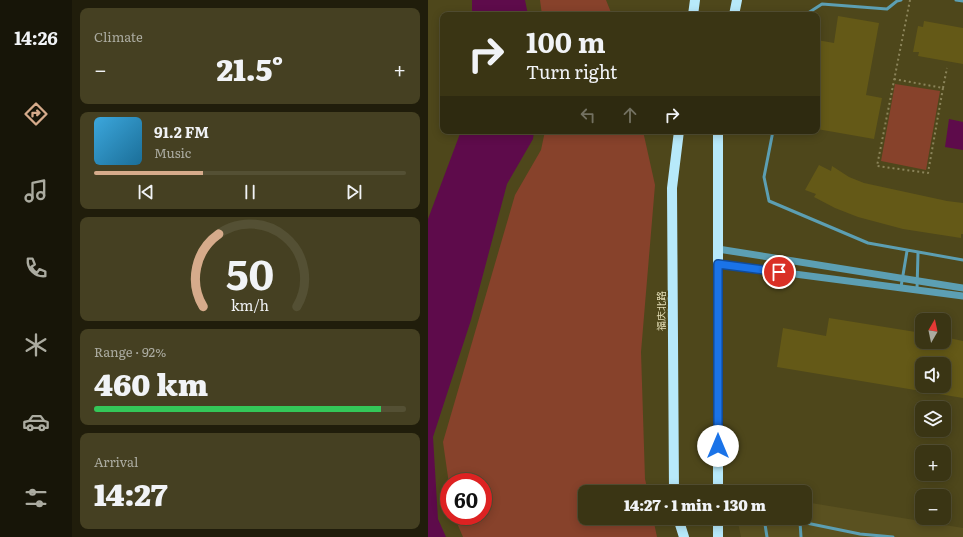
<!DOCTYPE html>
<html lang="en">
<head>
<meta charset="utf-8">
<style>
  body { margin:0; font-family:Literata,"Noto Sans SC",serif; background:#454022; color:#f1f3f6; height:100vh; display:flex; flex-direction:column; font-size:15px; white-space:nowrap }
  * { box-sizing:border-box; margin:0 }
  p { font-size:13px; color:#ababa0 }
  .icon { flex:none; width:22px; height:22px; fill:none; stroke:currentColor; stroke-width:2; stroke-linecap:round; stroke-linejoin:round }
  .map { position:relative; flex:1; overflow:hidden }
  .panel { display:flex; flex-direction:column; gap:8px; padding:8px; background:#201d0b; width:356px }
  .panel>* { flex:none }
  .top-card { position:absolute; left:12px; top:12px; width:380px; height:122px; border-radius:8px; box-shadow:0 2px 10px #0003,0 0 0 1px #545034; background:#3a3514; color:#f1f3f6; overflow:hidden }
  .needle { width:26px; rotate:9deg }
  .buttons { position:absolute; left:487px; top:313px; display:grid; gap:8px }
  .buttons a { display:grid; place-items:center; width:36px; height:36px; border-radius:8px; background:#3a3514; box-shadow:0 2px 10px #0003,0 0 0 1px #545034; font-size:20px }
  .speed { position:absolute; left:12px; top:473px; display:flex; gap:8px; font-size:20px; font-weight:700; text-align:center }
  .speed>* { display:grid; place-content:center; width:52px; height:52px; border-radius:50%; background:#3a3514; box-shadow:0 2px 10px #0003,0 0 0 1px #545034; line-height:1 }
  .speed .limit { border:6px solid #d22; background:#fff; color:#111 }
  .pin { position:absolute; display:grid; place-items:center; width:34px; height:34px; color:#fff; margin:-17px; border:2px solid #fff; border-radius:50%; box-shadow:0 1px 4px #0007 }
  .me { position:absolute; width:44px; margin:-22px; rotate:0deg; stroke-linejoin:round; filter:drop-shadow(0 0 3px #0008) }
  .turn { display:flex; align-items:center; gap:14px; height:84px; padding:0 20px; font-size:18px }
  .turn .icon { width:52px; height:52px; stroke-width:2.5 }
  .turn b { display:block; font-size:28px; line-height:34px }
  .lanes { display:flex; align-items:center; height:38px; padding:0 20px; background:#0003; justify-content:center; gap:20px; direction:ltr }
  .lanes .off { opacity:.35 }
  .big { font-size:30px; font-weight:800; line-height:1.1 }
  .panel .tile { flex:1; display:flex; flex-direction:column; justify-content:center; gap:6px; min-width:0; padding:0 14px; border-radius:8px; background:#454022 }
  .panel .dial { align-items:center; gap:0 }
  .dial svg { height:104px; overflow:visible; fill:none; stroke:#545034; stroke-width:7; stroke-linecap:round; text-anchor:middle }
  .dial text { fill:#f1f3f6; stroke:none }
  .song { display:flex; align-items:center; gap:12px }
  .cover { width:48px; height:48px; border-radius:6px; background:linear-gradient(135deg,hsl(200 70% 55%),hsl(200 70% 35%)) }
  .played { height:4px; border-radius:2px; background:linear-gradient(90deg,#d6ab8b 35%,#545034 35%) }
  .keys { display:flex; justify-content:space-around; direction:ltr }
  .heat { display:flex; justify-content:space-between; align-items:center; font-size:22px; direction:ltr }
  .charge { height:6px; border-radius:3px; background:linear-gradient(90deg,#34c759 92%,#545034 0) }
  .trip { position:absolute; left:150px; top:485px; width:234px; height:40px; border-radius:8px; background:#3a3514; box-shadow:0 2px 10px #0003,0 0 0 1px #545034; font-weight:800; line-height:40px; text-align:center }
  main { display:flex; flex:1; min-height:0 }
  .tab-bar { display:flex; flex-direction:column; width:72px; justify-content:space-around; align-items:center; background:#171508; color:#ababa0 }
  .tab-bar .icon { width:28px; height:28px }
  .tab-bar .selected { color:#d6ab8b }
  .tab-bar b { font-size:18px; color:#f1f3f6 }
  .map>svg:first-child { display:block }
  .built { fill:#5a5120 }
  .green { fill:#87422b }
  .water { fill:#5e0b4b }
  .building { fill:#645917; fill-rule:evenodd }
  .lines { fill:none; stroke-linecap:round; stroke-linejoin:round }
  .path { stroke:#8b845a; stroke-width:2; stroke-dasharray:2 3; stroke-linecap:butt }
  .service { stroke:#5c9fb3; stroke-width:3 }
  .tertiary { stroke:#5c9fb3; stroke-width:7 }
  .primary { stroke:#b7e9fa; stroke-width:10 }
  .route-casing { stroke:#114b97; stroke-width:10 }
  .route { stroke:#1a73e8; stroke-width:7 }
  .labels { text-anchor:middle; stroke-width:4; stroke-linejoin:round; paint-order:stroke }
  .street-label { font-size:10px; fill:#e3ddb5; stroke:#4e471b }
</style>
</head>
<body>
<main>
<nav class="tab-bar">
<b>14:26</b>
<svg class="icon selected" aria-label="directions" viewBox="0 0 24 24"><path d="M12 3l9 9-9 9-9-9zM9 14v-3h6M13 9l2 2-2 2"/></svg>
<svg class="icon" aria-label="music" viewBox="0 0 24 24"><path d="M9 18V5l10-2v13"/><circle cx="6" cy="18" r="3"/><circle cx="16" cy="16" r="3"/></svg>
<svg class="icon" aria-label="phone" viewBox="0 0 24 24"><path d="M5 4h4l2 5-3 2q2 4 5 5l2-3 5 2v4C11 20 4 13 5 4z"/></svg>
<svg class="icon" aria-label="climate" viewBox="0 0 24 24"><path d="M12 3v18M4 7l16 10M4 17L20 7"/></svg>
<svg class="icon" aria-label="car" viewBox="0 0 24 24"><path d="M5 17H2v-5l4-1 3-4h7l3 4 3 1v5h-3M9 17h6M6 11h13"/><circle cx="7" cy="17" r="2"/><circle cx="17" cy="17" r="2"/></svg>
<svg class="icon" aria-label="filters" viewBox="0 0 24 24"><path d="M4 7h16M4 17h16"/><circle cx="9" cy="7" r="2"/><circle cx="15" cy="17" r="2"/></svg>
</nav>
<section class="panel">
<div class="tile"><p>Climate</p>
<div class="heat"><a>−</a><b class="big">21.5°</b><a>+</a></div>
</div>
<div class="tile">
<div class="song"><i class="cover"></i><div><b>91.2 FM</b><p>Music</p></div></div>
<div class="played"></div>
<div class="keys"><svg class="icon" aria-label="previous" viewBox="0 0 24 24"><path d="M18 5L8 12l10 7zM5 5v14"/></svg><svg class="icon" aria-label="pause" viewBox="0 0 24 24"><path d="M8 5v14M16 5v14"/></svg><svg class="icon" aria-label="next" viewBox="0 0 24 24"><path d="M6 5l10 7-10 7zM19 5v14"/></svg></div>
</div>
<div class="tile dial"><svg viewBox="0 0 100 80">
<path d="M14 69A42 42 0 1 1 86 69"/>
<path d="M14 69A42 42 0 0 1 26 13" stroke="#d6ab8b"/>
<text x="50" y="56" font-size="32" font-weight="700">50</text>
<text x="50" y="72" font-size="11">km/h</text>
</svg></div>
<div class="tile"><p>Range · 92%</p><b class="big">460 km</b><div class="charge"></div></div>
<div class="tile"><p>Arrival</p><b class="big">14:27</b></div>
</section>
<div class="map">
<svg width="535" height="537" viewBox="0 0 535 537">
  <rect width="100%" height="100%" fill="#4e471b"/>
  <!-- built -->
  <path class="built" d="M377,502l158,26v9h-222l-4,-19h68z"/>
  <!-- green -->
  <path class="green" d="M112,0h66l6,15h-70z
    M467,84l45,7 -14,79 -45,-9z
    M117,131h98l12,54 -14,167 4,127 3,13h-63v26h68l4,19h-194l-9,-21h29v-34h-34v2l-6,-42 72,-247 26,-45z"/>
  <!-- water -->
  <path class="water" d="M44,0h53l3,15h-56z
    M521,119l14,3v28l-18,-3z
    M33,131h73l-1,8 -26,45 -36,136 -38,117 5,82 8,18h-18v-318z"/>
  <!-- building -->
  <path class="building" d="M410,16l41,7 -13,72 16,3 -8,41 -57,-10v-89l17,3z
    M496,21l39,7v36l-45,-8 1,-4h-6l5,-26 5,1z
    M391,165l12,6 1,-5 17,11 15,6 83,18 16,2v31h-2v4l-58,-9 -45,-12 -23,-9 -21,-11 2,-3 -11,-4z
    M401,318l93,15v9h22v-5l19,4v57l-186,-31 6,-39 43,8zM494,364h22v22h-22v1z"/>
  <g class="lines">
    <!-- path -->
    <path class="path" d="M466,79l49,9 -15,85 -51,-7 33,-166
      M515,88l4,-20"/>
    <!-- service -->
    <path class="service" d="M528,0l7,1
      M377,15l17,-11 65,5 10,-8 4,-1
      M345,131l-9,46 5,24 99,42 95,17
      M473,287l6,-36
      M489,289l1,-36
      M336,518l3,19
      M354,518l78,16 33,3
      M372,522l1,15"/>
    <!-- tertiary -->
    <path class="tertiary" d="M290,249l245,39
      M290,264l245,32"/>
    <!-- primary -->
    <path class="primary" d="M265,15l2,-15
      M306,15l3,-15
      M246,492l-2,-304 7,-57
      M290,492v-361
      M250,518l6,19
      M290,537v-19"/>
  </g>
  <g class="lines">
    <!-- route casing -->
    <g class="route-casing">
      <path id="route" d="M290,446v-182l61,8"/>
    </g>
    <!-- route -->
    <use href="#route" class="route"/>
  </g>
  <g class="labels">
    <!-- street labels -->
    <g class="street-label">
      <text transform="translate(233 311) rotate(-90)" y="4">福庆北路</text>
    </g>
  </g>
</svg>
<div class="buttons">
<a><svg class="needle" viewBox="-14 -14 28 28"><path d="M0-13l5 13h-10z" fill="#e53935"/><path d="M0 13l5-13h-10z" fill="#ababa0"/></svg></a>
<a><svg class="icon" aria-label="sound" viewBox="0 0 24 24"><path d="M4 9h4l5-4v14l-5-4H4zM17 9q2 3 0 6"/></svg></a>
<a><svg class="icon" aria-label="layers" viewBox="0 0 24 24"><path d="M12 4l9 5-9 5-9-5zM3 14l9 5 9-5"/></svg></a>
<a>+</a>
<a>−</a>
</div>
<div class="speed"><div class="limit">60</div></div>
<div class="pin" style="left:351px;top:272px;background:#d93025"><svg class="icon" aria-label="arrive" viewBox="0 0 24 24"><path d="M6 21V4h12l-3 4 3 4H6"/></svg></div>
<svg class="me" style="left:290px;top:446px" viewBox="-20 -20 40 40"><circle r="19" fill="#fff"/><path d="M0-13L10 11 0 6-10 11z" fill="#1a73e8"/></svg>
<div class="trip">14:27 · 1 min · 130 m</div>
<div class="top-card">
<div class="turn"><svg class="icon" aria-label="right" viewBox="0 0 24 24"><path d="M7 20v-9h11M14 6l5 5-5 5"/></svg><div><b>100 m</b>Turn right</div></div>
<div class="lanes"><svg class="icon off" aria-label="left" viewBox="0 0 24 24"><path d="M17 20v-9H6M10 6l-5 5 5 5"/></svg><svg class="icon off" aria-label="ahead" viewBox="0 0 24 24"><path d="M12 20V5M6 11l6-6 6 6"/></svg><svg class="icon" aria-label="right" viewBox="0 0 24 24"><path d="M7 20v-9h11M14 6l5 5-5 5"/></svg></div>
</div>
</div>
</main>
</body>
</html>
